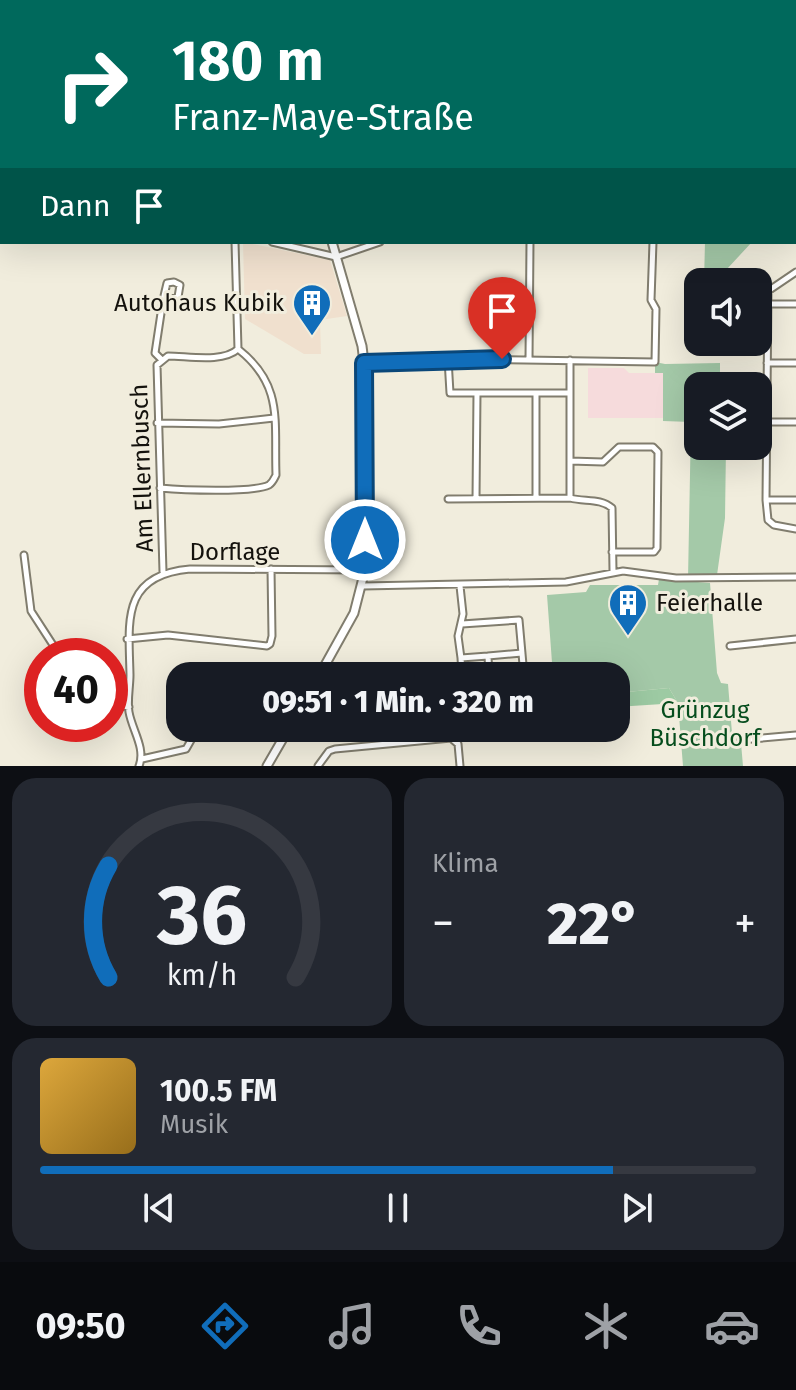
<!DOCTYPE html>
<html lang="de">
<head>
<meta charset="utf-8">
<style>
  body { margin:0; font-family:"Fira Sans",sans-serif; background:#242831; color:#f1f3f6; height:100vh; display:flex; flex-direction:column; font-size:30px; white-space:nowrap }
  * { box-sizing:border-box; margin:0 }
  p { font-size:26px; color:#9ea1a6 }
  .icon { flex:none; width:44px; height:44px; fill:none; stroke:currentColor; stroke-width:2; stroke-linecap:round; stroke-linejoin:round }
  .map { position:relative; height:766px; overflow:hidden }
  .details { display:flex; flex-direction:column; gap:12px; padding:12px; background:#0d0f14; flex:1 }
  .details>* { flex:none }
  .banner { position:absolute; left:0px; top:0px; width:796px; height:244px; box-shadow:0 8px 32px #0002; background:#00695c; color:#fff; overflow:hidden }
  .controls { position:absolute; left:684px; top:268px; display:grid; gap:16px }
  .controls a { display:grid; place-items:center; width:88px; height:88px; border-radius:16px; background:#171b24; box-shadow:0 8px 32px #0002; font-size:40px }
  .speed { position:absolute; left:24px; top:638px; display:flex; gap:16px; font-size:40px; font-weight:700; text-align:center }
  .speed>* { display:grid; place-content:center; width:104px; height:104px; border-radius:50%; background:#171b24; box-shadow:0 8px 32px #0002; line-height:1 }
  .speed .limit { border:12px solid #d22; background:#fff; color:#111 }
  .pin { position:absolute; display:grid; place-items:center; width:68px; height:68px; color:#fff; margin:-82px -34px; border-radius:50% 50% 50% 0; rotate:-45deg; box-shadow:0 0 8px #0007 }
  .pin .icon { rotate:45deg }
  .me { position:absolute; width:88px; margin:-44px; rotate:0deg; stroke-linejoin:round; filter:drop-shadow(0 0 6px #0008) }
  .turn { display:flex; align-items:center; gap:28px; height:168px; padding:0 40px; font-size:36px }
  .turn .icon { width:104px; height:104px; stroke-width:2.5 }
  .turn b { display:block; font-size:56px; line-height:68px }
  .then { display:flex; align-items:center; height:76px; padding:0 40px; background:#0003; gap:16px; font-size:30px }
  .big { font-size:60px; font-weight:800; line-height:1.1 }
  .details .widget { flex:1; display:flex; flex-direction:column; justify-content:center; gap:12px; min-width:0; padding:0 28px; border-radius:24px; background:#242831 }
  .details .dial { align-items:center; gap:0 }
  .dial svg { height:208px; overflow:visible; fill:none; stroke:#363941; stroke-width:7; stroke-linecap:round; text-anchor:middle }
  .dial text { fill:#f1f3f6; stroke:none }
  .song { display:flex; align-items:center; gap:24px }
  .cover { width:96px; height:96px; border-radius:12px; background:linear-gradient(135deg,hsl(40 70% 55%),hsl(40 70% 35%)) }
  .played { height:8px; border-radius:4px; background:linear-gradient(90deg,#106dba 80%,#363941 80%) }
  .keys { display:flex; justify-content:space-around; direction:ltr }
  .heat { display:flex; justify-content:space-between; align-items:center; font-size:44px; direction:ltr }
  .details .tiles { flex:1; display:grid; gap:12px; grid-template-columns:1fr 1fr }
  .widget:last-child { grid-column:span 2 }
  .trip { position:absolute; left:166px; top:662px; width:464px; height:80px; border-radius:24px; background:#171b24; box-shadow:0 8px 32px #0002; font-weight:800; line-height:80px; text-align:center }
  .menu { display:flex; height:128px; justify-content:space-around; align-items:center; background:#090b0e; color:#9ea1a6 }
  .menu .icon { width:56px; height:56px }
  .menu .active { color:#106dba }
  .menu b { font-size:36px; color:#f1f3f6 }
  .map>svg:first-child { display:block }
  .commercial { fill:#f0e0ce }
  .education { fill:#f6dbdc }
  .green { fill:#a4c9a8 }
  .forest { fill:#9dcaa3 }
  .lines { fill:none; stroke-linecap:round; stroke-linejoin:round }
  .minor-casing { stroke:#817d6e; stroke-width:9 }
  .tertiary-casing { stroke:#817d6e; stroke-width:11 }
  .minor { stroke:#fff; stroke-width:5 }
  .tertiary { stroke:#fff; stroke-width:7 }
  .route-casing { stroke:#0a4779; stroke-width:20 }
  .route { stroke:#106dba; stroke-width:14 }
  .labels { text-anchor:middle; stroke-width:6; stroke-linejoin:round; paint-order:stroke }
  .poi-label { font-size:24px; fill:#14120d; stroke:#f1eddd; text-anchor:end }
  .street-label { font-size:24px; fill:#14120d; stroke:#f1eddd }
  .park-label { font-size:24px; fill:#064d1d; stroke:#f1eddd }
</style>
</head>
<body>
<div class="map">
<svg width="796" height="766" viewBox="0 0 796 766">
  <rect width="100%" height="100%" fill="#f1eddd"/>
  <!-- commercial -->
  <path class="commercial" d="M243,242l87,18 17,56 -27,4 1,34h-17l-59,-35z"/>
  <!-- education -->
  <path class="education" d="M588,368h36l5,5h34v45h-75z"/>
  <!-- green -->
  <path class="green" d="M705,242h47l-25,27 -4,13h-19z
    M655,362l10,2 55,-1v23h-22v60h28l-1,72 -8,57 -29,4 3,-157 -28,-1v-48h-8z
    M659,579l51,4 7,90 4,10 7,1 4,49 9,10 2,23h-60l-5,-63 -9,-15 -53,5v-17h-63l-6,-81 39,-3 4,-7h68z"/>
  <!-- forest -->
  <path class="forest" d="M669,688l9,15 -62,4v-14z"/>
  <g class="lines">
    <!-- minor casing -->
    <g class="minor-casing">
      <path id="minor" d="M0,188h2
        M272,242l64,15 44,-15
        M796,272l-28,19 -2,209 2,20 6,5 22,4
        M768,304h28
        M161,359l-6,-6 8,-53 15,-3 2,-12 -6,-3 -7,1 -4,17
        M448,359l2,34h120
        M529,360l1,-118
        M570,360v138c15,4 30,0 42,10l1,63
        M364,363l84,-4 207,3 1,-53 -5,-9 2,-58
        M767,363h29
        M767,422h29
        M157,423l62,1 55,-6
        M570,461l33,1 16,-15h34l5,5 -1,96 -3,4h-42
        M160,488c21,2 92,5 109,-3 4,-3 5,-6 7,-10 -2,-54 8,-90 -38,-126
        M536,498v-105
        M448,499l122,-1
        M476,499l1,-106
        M766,500h30
        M24,555l7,56 22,34 3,11
        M163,572l-6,-207 11,-9c20,0 55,7 70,-7l-3,-107
        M363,586l203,-4 57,-11 53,7 120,-1
        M460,586l3,28 -5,22 3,22 27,-2 1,20
        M462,624l57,-4 5,56
        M127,639l41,-4 99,11 3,-2 2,-8 -1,-67
        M730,646l66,-7
        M488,656l34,-3
        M461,658l1,16 27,-3
        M110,704l19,3
        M741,740l55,-5
        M142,759l44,-10 8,-14 22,-7
        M139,766c7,-18 -7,-36 -10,-54 -2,-11 1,-25 1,-37 -1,-52 -10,-100 60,-106l175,1
        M318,766l11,-15 6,-2 116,-11 7,6 2,22"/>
    </g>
    <!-- tertiary casing -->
    <g class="tertiary-casing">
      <path id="tertiary" d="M293,2l1,-2
        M319,676l35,-63 11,-43 -1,-207 -2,-17 -30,-104
        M267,766l22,-38"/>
    </g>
    <!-- minor -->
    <use href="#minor" class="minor"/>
    <!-- tertiary -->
    <use href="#tertiary" class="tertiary"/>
  </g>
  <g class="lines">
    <!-- route casing -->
    <g class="route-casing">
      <path id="route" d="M365,540l-1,-177 138,-4"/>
    </g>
    <!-- route -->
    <use href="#route" class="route"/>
  </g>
  <!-- icons -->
  <defs>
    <g id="building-pin" transform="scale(2)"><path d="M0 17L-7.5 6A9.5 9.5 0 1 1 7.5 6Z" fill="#106dba" stroke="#f1eddd"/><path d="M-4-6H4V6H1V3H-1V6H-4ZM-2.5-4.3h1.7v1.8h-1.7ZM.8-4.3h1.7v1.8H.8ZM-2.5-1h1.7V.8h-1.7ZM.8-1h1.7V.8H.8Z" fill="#fff"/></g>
  </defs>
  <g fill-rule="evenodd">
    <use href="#building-pin" x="312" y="303"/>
    <use href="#building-pin" x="628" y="603"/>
  </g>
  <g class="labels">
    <!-- poi labels -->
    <g class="poi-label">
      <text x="284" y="311">Autohaus Kubik</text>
      <text x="656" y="611" text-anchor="start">Feierhalle</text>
    </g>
    <!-- street labels -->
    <g class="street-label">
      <text transform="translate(142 468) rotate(-92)" y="8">Am Ellernbusch</text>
      <text x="235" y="560">Dorflage</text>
    </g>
    <!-- park labels -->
    <g class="park-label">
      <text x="705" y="718">Grünzug<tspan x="705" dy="28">Büschdorf</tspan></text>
    </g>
  </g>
</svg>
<div class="controls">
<a><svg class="icon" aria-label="sound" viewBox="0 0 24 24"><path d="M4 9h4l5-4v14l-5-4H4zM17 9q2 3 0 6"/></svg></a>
<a><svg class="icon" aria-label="layers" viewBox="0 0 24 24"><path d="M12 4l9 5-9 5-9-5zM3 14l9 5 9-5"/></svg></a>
</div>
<div class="speed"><div class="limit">40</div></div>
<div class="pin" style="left:502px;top:359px;background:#d93025"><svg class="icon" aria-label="arrive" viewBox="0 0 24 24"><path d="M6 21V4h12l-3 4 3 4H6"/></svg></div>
<svg class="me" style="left:365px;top:540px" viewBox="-20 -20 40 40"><circle r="17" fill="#106dba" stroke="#fff" stroke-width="3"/><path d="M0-11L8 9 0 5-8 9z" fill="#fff"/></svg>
<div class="trip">09:51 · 1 Min. · 320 m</div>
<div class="banner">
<div class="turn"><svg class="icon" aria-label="right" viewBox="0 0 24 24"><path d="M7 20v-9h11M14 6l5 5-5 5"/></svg><div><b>180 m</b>Franz-Maye-Straße</div></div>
<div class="then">Dann<svg class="icon" aria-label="arrive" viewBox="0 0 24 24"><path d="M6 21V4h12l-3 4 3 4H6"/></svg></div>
</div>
</div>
<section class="details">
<div class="tiles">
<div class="widget dial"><svg viewBox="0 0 100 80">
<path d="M14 69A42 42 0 1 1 86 69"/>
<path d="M14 69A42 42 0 0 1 14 26" stroke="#106dba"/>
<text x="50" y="56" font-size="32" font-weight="700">36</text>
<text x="50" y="72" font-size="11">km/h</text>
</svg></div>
<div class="widget"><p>Klima</p>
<div class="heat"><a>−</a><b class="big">22°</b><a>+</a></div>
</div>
<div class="widget">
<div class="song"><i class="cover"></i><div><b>100.5 FM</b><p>Musik</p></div></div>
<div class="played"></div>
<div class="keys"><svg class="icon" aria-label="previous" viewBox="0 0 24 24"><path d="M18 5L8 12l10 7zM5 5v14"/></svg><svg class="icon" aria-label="pause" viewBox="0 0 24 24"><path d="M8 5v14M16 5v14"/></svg><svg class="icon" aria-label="next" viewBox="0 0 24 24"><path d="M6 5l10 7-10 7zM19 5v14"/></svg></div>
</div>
</div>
</section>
<nav class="menu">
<b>09:50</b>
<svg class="icon active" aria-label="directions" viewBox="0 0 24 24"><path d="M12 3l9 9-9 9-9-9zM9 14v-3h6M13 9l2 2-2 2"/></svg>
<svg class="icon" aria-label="music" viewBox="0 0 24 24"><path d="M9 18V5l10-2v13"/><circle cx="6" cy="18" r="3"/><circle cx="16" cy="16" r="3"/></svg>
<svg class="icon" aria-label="phone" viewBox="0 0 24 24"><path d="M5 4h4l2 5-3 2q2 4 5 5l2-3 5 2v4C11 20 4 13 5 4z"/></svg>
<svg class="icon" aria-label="climate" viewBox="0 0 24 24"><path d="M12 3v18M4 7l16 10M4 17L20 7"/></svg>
<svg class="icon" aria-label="car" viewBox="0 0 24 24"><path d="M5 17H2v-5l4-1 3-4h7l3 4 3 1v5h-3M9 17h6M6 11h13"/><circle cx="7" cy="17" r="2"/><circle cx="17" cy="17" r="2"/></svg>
</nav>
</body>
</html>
